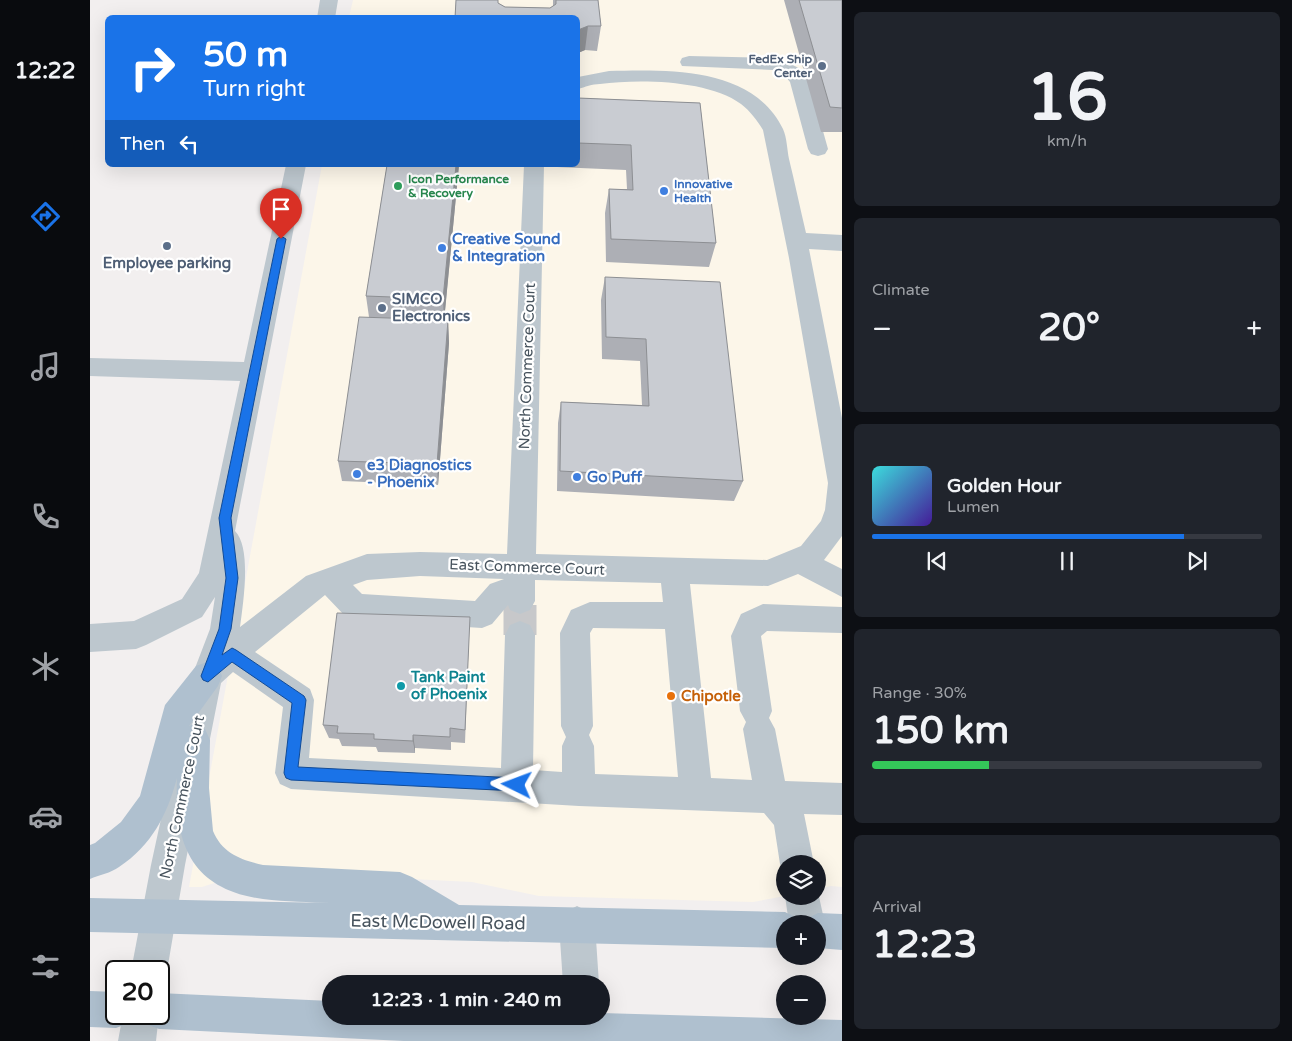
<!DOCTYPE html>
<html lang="en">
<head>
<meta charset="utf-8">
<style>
  body { margin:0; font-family:"Varela Round",sans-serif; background:#20242c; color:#f1f3f6; height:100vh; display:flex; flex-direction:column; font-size:19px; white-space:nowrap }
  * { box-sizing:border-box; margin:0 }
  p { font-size:16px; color:#9ea1a6 }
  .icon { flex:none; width:28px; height:28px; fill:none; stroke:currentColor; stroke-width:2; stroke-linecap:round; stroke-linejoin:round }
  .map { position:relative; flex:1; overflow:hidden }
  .panel { display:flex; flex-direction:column; gap:12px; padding:12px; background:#0d0f14; width:450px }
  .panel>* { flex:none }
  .hud { position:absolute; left:15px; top:15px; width:475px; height:152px; border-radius:8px; box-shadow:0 5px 20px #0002; background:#1a73e8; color:#fff; overflow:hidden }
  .buttons { position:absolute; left:686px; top:855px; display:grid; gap:10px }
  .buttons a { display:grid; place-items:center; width:50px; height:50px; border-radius:50%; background:#171b24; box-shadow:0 5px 20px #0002; font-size:25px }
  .speed { position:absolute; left:15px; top:960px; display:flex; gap:10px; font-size:25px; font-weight:700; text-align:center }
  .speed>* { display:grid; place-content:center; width:65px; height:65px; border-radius:50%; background:#171b24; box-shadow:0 5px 20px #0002; line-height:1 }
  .speed .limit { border:2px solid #111; border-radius:8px; background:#fff; color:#111 }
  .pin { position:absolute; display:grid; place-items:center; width:42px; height:42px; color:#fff; margin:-51px -21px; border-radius:50% 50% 50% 0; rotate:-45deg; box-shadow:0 0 5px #0007 }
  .pin .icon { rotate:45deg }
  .me { position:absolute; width:55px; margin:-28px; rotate:273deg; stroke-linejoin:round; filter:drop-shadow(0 0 4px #0008) }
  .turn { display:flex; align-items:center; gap:18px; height:105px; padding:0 15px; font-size:22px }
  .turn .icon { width:65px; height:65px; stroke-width:2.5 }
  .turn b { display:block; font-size:35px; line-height:42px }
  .then { display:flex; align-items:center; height:48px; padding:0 15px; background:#0003; gap:10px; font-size:19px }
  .big { font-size:38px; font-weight:800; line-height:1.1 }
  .panel .widget { flex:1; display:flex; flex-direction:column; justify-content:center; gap:8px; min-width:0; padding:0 18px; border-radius:8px; background:#20242c }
  .panel .dial { align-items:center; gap:0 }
  .dial b { font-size:65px; line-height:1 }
  .song { display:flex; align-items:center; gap:15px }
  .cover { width:60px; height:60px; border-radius:8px; background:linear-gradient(135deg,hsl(180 70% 55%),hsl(260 70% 35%)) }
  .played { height:5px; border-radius:2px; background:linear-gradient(90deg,#1a73e8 80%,#363941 80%) }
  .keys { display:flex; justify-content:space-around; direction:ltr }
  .heat { display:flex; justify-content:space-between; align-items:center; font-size:28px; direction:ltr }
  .charge { height:8px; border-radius:4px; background:linear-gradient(90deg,#34c759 30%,#363941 0) }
  .trip { position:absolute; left:232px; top:975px; width:288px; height:50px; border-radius:25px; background:#171b24; box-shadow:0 5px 20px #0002; font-weight:800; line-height:50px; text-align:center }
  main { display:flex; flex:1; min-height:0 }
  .tab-bar { display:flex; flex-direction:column; width:90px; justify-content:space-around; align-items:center; background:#090b0e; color:#9ea1a6 }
  .tab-bar .icon { width:35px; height:35px }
  .tab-bar .current { color:#1a73e8 }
  .tab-bar b { font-size:22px; color:#f1f3f6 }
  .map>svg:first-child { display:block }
  .commercial { fill:#fcf6e9 }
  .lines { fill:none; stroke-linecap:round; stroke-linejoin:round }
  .minor-tunnel-far1 { stroke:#c7c8ca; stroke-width:26; stroke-dasharray:26 13; stroke-linecap:butt }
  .minor-tunnel { stroke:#c7c8ca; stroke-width:33; stroke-dasharray:33 16; stroke-linecap:butt }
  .minor { fill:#bdc7ce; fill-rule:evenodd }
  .major { fill:#afc0cf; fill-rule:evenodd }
  .wall { fill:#adafb5 }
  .shaded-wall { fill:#8d8f93 }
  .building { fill:#c9ccd2; stroke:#8d8f93 }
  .route { fill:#1a73e8; stroke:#114b97 }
  .service-dot { fill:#5c6f8a; stroke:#fff; stroke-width:2 }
  .leisure-dot { fill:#2e9e5b; stroke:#fff; stroke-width:2 }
  .shop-dot { fill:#3f7fe0; stroke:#fff; stroke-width:2 }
  .culture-dot { fill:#0f9aa8; stroke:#fff; stroke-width:2 }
  .food-dot { fill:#e8710a; stroke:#fff; stroke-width:2 }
  .labels { text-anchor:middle; stroke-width:4.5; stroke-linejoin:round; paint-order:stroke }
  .far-service-label { font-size:12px; font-weight:bold; fill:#4e5e75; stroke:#fff; text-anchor:end }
  .far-leisure-label { font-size:12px; font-weight:bold; fill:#27864d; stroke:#fff; text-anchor:start }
  .far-shop-label { font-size:12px; font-weight:bold; fill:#366cbe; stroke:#fff; text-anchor:start }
  .shop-label { font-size:15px; font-weight:bold; fill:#366cbe; stroke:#fff; text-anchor:start }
  .service-label { font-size:15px; font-weight:bold; fill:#4e5e75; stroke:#fff }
  .street-label { font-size:15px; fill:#47535d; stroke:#fff }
  .culture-label { font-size:15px; font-weight:bold; fill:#0d838f; stroke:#fff; text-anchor:start }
  .food-label { font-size:15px; font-weight:bold; fill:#c56008; stroke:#fff; text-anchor:start }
  .near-street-label { font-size:18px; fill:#47535d; stroke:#fff }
</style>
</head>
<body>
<main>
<nav class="tab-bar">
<b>12:22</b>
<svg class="icon current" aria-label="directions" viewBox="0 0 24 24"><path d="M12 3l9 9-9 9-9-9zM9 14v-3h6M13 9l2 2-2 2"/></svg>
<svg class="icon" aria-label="music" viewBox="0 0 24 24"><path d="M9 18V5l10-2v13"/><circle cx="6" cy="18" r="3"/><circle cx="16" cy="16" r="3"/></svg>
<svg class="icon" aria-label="phone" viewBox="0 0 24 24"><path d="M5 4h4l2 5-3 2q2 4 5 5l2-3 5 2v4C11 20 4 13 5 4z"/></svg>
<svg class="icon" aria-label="climate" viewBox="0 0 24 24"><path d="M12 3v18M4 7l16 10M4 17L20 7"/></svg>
<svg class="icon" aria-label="car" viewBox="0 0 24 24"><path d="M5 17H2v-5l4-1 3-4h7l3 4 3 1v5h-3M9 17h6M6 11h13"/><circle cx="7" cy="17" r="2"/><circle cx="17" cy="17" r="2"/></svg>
<svg class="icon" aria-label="filters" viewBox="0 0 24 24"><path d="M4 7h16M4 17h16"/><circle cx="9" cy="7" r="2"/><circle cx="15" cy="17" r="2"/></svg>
</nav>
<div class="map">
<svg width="752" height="1041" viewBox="0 0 752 1041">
  <rect width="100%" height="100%" fill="#f2efef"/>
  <!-- commercial -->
  <path class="commercial" d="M263,0h489v887l-11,-1 -13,3v-25h-33v32l-32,6 -214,-6 -67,-14 -221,-11 -49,16h-13l133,-722h256v-147l-229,-1z"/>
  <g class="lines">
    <!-- minor-tunnel-far1 -->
    <path class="minor-tunnel-far1" d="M430,601v5"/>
    <!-- minor-tunnel -->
    <path class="minor-tunnel" d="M430,605v30"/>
    <!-- minor -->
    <path class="minor" d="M230,0h18l-3,18h-18z
      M599,56l88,2 22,10 10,13 19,68 -3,5 -7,2 -7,-2 -3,-5 -18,-67 -5,-6 -12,-6 -91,-4 -2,-4 2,-4z
      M519,71c59,-1 143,-5 174,58 4,9 4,20 6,30 6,24 11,49 17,74l36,2v16l-33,-2 33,169v118l-18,24 18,9v28l-44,-23 -30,12 -78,-2 21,194 41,2 -9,-51 3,-7 -6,-11 -9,-75 10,-22 22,-10 79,3v26l-75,-2 -6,5 11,75 -3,7 6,11 10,52 57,2v32l-38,-1 10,50h-29v12l-5,-12 -6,-39 -10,-12 -185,-7 -288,-17 -11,-5 -5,-11 8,-66 -50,-35 -12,11 -36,182 -18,106 -5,13 -3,1v-14h-28l20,-106 41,-189 18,-47 5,-32 -13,20 -56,28 -10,4 -46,3v-28l44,-3 48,-22 17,-26 41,-192 -150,-5v-18l154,4 42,-197h20l-71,366c17,17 8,73 5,96l66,-51 61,-22 53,-2 87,2 17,-389h20l-8,389 231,6 34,-14 20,-25 4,-11 3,-27 -39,-225 -26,-128c-6,-10 -13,-19 -22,-26 -33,-24 -101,-25 -141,-20 -8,0 -15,3 -22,5v-12zM330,576l84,3 -14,5 -15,17 -113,-7 -9,-9 14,-5zM445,580l126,3 2,19h-73l-19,8 -11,23 1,93 5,11 -4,9v26l-29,-2 2,-135 -5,-10 -10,-4 -10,4 -5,10 -4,133 -192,-10 5,-58 -4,-11 -55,-37 70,-57 20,21 10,4 127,8 10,-4 16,-19 2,5 10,4 10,-4 5,-9zM503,628l72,1 13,148 -83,-3 -1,-28 -5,-11 4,-9 -3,-93z
      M728,892l7,32 -7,13v-13h-29l-4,-28h33z
      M487,906l12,6 6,12 4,60h-36l-4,-60 6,-12z
      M69,1012v2l-3,27h-38l5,-27z"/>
    <!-- major -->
    <path class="major" d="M117,662l11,4 4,10 -4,10 -29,40 5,-2 11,5 5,11 -1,48 4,43c9,22 28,29 50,34l137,7 12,5 47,28 326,7 12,6 3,6h-15v24l-695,-16v-34l242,5c-22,-1 -46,-1 -69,-4 -72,-10 -89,-55 -86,-121 -10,37 -25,67 -58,89 -8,6 -20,8 -29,12v-34l5,-2 26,-21 19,-26 25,-91 31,-39z
      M728,913l24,1v36l-24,-2v-24h-15l3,-5z
      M0,991l26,1v22h17l-4,9 -13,5 -26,-1z
      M69,993l172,8v15h270v-3l241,7v21h-438l-245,-12 -13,-5 -4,-10h17z"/>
  </g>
  <!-- wall -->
  <path class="wall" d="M366,0h42v3l7,4 45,1 3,-2v-6h45l3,26 -4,25 -12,-1 -7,3v-35h-123z
    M694,0h58v132h-21z
    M488,98l122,5 16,140 -7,24 -103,-5 -1,-49 4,-24h18l-1,-19 -69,-3v-2h21z
    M297,165h72l-15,155h4l1,23 -11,142 -96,-4 -4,-20 31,-144 -3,-21z
    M515,277l138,204 -9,20 -177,-10 1,-68 3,-21 81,3 -2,-44 -38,-2 -1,-59z
    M379,634l-4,109 -14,-1v8l-36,-2v5l-37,-1 -2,-5 -34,-1 -3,-7 -10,-1 -6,-13z"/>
  <!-- shaded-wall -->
  <path class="shaded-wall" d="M498,26l-3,24 -7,3v-23z
    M366,165h3l-15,157 -1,-23z
    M358,320l1,23 -11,142 -1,-21z
    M323,735l2,13v5l-2,-12z"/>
  <!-- building -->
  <path class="building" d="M366,0h42v3l7,4 45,1 6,-4v-4h42l3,26h-13l-10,4v-12h-123z
    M709,0h43v108l-12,-1z
    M488,98l122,5 16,140 -105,-4 -2,-50 24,1 -2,-45 -53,-2z
    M297,165h69l-13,134 -77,-3z
    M515,277l115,5 23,199 -183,-10 1,-69 88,4 -3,-67 -40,-2z
    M269,317l89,3 -11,144 -99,-3z
    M247,613l133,4 -5,113 -15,-2v9l-37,-2v6l-39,-2v-5l-37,-1 1,-7 -15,-1z"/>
  <!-- route -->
  <path class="route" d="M191,236l5,3 -55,279 7,60 -7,51 -9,26 10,-7 4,2 68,46 2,4 -8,67 219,11 4,2 2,5 -2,4 -4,2 -226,-11 -5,-2 -2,-5 8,-70 -60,-41 -24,20 -5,-2 -2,-4 18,-47 7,-51 -7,-60 58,-279z"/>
  <!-- markers -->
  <g class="service-dot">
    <circle cx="732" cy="66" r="5"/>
    <circle cx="77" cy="246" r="5"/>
    <circle cx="292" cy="308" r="5"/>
  </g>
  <circle class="leisure-dot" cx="308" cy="186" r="5"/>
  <g class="shop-dot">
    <circle cx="574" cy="191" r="5"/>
    <circle cx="352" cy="248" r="5"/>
    <circle cx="267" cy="474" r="5"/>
    <circle cx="487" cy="477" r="5"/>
  </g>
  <circle class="culture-dot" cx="311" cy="686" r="5"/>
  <circle class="food-dot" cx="581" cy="696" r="5"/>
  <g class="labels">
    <!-- far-service labels -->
    <g class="far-service-label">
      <text x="722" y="63">FedEx Ship<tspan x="722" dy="14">Center</tspan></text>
    </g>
    <!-- far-leisure labels -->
    <g class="far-leisure-label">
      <text x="318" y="183">Icon Performance<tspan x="318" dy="14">&amp; Recovery</tspan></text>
    </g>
    <!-- far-shop labels -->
    <g class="far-shop-label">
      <text x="584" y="188">Innovative<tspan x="584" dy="14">Health</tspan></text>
    </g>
    <!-- shop labels -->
    <g class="shop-label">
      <text x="362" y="244">Creative Sound<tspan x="362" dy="17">&amp; Integration</tspan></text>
      <text x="277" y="470">e3 Diagnostics<tspan x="277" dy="17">- Phoenix</tspan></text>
      <text x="497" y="482">Go Puff</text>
    </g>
    <!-- service labels -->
    <g class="service-label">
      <text x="77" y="268">Employee parking</text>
      <text x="302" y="304" text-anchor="start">SIMCO<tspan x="302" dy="17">Electronics</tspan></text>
    </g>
    <!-- street labels -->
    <g class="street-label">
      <text transform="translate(437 366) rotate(-88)" y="5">North Commerce Court</text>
      <text transform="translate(437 567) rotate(2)" y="5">East Commerce Court</text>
      <text transform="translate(92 797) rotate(-78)" y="5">North Commerce Court</text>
    </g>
    <!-- culture labels -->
    <g class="culture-label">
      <text x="321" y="682">Tank Paint<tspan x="321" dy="17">of Phoenix</tspan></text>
    </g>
    <!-- food labels -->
    <g class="food-label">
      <text x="591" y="701">Chipotle</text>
    </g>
    <!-- near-street labels -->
    <g class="near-street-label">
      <text transform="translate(348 922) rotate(1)" y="6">East McDowell Road</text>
    </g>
  </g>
</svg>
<div class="buttons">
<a><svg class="icon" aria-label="layers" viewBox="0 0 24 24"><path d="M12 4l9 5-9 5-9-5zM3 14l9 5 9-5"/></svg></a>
<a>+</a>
<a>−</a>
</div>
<div class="speed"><div class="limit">20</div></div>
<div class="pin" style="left:191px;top:239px;background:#d93025"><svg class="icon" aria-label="arrive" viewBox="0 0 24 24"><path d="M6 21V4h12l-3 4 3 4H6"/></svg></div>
<svg class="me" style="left:427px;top:785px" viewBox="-20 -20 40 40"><path d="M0-17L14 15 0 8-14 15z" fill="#1a73e8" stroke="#fff" stroke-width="4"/></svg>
<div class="trip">12:23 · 1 min · 240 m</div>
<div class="hud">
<div class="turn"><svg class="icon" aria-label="right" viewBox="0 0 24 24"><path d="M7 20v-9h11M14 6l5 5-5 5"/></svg><div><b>50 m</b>Turn right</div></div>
<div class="then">Then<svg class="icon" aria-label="left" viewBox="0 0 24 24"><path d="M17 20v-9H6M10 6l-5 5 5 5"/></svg></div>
</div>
</div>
<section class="panel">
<div class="widget dial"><b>16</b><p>km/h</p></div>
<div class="widget"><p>Climate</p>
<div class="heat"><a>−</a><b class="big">20°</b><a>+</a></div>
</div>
<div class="widget">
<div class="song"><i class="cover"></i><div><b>Golden Hour</b><p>Lumen</p></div></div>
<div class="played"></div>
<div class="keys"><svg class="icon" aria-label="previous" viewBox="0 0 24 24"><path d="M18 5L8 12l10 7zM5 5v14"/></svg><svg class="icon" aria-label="pause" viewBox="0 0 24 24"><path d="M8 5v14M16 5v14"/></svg><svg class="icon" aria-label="next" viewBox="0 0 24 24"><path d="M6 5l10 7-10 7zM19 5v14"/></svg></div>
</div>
<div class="widget"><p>Range · 30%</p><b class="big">150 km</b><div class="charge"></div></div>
<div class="widget"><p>Arrival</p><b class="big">12:23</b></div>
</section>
</main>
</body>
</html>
